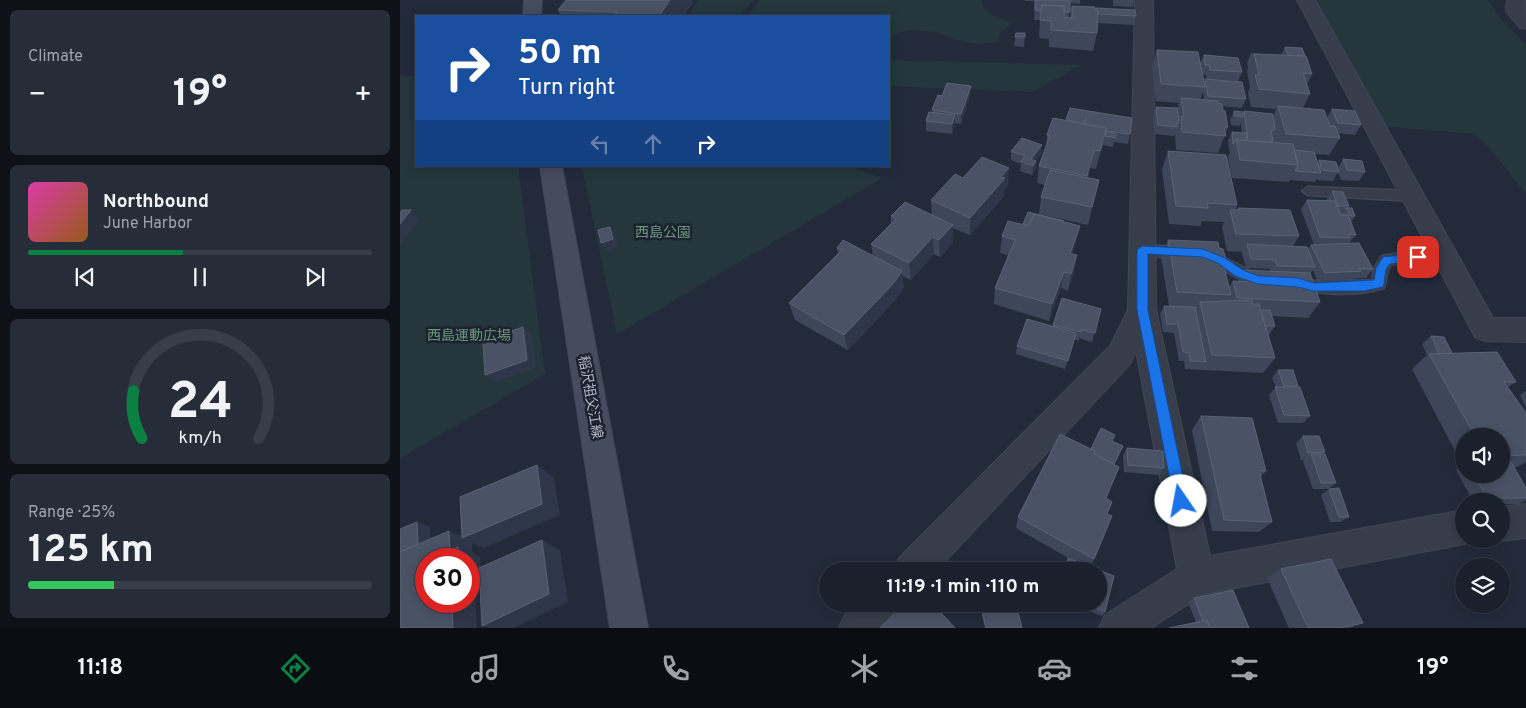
<!DOCTYPE html>
<html lang="en">
<head>
<meta charset="utf-8">
<style>
  body { margin:0; font-family:Overpass,"Noto Sans JP",sans-serif; background:#272d38; color:#f1f3f6; height:100vh; display:flex; flex-direction:column; font-size:19px; white-space:nowrap }
  * { box-sizing:border-box; margin:0 }
  p { font-size:16px; color:#9fa3a9 }
  .icon { flex:none; width:28px; height:28px; fill:none; stroke:currentColor; stroke-width:2; stroke-linecap:round; stroke-linejoin:round }
  .map { position:relative; flex:1; overflow:hidden }
  .side { display:flex; flex-direction:column; gap:10px; padding:10px; background:#0e1218; width:400px }
  .side>* { flex:none }
  .top-card { position:absolute; left:15px; top:15px; width:475px; height:152px; border-radius:0px; box-shadow:0 2px 12px #0003,0 0 0 1px #383e48; background:#1a4fa0; color:#fff; overflow:hidden }
  .buttons { position:absolute; left:1055px; top:428px; display:grid; gap:10px }
  .buttons a { display:grid; place-items:center; width:55px; height:55px; border-radius:50%; background:#1a202c; box-shadow:0 2px 12px #0003,0 0 0 1px #383e48; font-size:25px }
  .speed { position:absolute; left:15px; top:548px; display:flex; gap:10px; font-size:25px; font-weight:700; text-align:center }
  .speed>* { display:grid; place-content:center; width:65px; height:65px; border-radius:50%; background:#1a202c; box-shadow:0 2px 12px #0003,0 0 0 1px #383e48; line-height:1 }
  .speed .limit { border:8px solid #d22; background:#fff; color:#111 }
  .pin { position:absolute; display:grid; place-items:center; width:42px; height:42px; color:#fff; margin:-21px; border-radius:10px; box-shadow:0 2px 8px #0006 }
  .me { position:absolute; width:55px; margin:-28px; rotate:348deg; stroke-linejoin:round; filter:drop-shadow(0 0 4px #0008) }
  .turn { display:flex; align-items:center; gap:18px; height:105px; padding:0 20px; font-size:22px }
  .turn .icon { width:65px; height:65px; stroke-width:2.5 }
  .turn b { display:block; font-size:35px; line-height:42px }
  .lanes { display:flex; align-items:center; height:48px; padding:0 20px; background:#0003; justify-content:center; gap:25px; direction:ltr }
  .lanes .off { opacity:.35 }
  .big { font-size:38px; font-weight:700; line-height:1.1 }
  .side .tile { flex:1; display:flex; flex-direction:column; justify-content:center; gap:8px; min-width:0; padding:0 18px; border-radius:8px; background:#272d38 }
  .side .dial { align-items:center; gap:0 }
  .dial svg { height:130px; overflow:visible; fill:none; stroke:#383e48; stroke-width:7; stroke-linecap:round; text-anchor:middle }
  .dial text { fill:#f1f3f6; stroke:none }
  .song { display:flex; align-items:center; gap:15px }
  .cover { width:60px; height:60px; border-radius:8px; background:linear-gradient(135deg,hsl(320 70% 55%),hsl(30 70% 35%)) }
  .played { height:5px; border-radius:2px; background:linear-gradient(90deg,#0b8043 45%,#383e48 45%) }
  .keys { display:flex; justify-content:space-around; direction:ltr }
  .heat { display:flex; justify-content:space-between; align-items:center; font-size:28px; direction:ltr }
  .charge { height:8px; border-radius:4px; background:linear-gradient(90deg,#34c759 25%,#383e48 0) }
  .trip { position:absolute; left:419px; top:562px; width:288px; height:50px; border-radius:25px; background:#1a202c; box-shadow:0 2px 12px #0003,0 0 0 1px #383e48; font-weight:700; line-height:50px; text-align:center }
  .menu { display:flex; height:80px; justify-content:space-around; align-items:center; background:#0a0d12; color:#9fa3a9 }
  .menu .icon { width:35px; height:35px }
  .menu .selected { color:#0b8043 }
  .menu b { font-size:22px; color:#f1f3f6 }
  main { display:flex; flex:1; min-height:0 }
  .map>svg:first-child { display:block }
  .green { fill:#25373c }
  .lines { fill:none; stroke-linecap:round; stroke-linejoin:round }
  .service-casing { stroke:#404654; stroke-width:3 }
  .minor-casing { stroke:#404654; stroke-width:2 }
  .secondary-casing { stroke:#404654; stroke-width:2 }
  .service { fill:#373d4b; fill-rule:evenodd }
  .minor { fill:#373d4b; fill-rule:evenodd }
  .secondary { fill:#454c5e; fill-rule:evenodd }
  .wall { fill:#3e475a; fill-rule:evenodd }
  .shaded-wall { fill:#2e3649 }
  .building { fill:#4a5366; stroke:#5a6375 }
  .route { fill:#1a73e8; stroke:#114b97 }
  .labels { text-anchor:middle; stroke-width:5; stroke-linejoin:round; paint-order:stroke }
  .park-label { font-size:14px; fill:#6a9779; stroke:#1c2230 }
  .street-label { font-size:14px; fill:#b2b8c7; stroke:#1c2230 }
</style>
</head>
<body>
<main>
<section class="side">
<div class="tile"><p>Climate</p>
<div class="heat"><a>−</a><b class="big">19°</b><a>+</a></div>
</div>
<div class="tile">
<div class="song"><i class="cover"></i><div><b>Northbound</b><p>June Harbor</p></div></div>
<div class="played"></div>
<div class="keys"><svg class="icon" aria-label="previous" viewBox="0 0 24 24"><path d="M18 5L8 12l10 7zM5 5v14"/></svg><svg class="icon" aria-label="pause" viewBox="0 0 24 24"><path d="M8 5v14M16 5v14"/></svg><svg class="icon" aria-label="next" viewBox="0 0 24 24"><path d="M6 5l10 7-10 7zM19 5v14"/></svg></div>
</div>
<div class="tile dial"><svg viewBox="0 0 100 80">
<path d="M14 69A42 42 0 1 1 86 69"/>
<path d="M14 69A42 42 0 0 1 9 40" stroke="#0b8043"/>
<text x="50" y="56" font-size="32" font-weight="700">24</text>
<text x="50" y="72" font-size="11">km/h</text>
</svg></div>
<div class="tile"><p>Range · 25%</p><b class="big">125 km</b><div class="charge"></div></div>
</section>
<div class="map">
<svg width="1126" height="628" viewBox="0 0 1126 628">
  <rect width="100%" height="100%" fill="#232b3b"/>
  <!-- green -->
  <path class="green" d="M298,0h56l-16,16h-50z
    M360,0h222c0,15 19,18 31,23l-12,9 -4,10 -18,2 -26,-5 -16,-7 -27,-2 -21,5v-19h-142z
    M912,0h176l15,23 23,21v150l-37,-47 -15,-13 -92,-8z
    M489,60l192,5 -49,27 -143,-6z
    M0,75l16,2v89h102l27,208 -145,84z
    M182,166h266l34,12 -265,156z"/>
  <g class="lines">
    <!-- service casing -->
    <g class="service-casing">
      <path id="service" d="M908,187l104,4 6,5 -6,5 -104,-6 -6,-4z
        M742,245l41,2 7,5c-5,8 -50,6 -55,-2z
        M808,250l45,22 14,4 2,4 -2,4c-18,6 -47,-18 -64,-25l-2,-4z
        M1004,252l43,1 5,1 2,4 -2,4 -5,1 -43,-1 -13,3 -3,4 -4,19c-29,9 -66,7 -94,-2l-2,-4 2,-4 5,-2 20,5 57,-1 2,-12 8,-12z"/>
    </g>
    <!-- minor casing -->
    <g class="minor-casing">
      <path id="minor" d="M735,0h18l3,310 54,246 254,-46v29h12l-12,5 -260,50 -53,34h-52l6,-13 72,-46 -41,-218 -6,13 -194,207h-42l5,-13 211,-212 18,-36z
        M897,0h18l178,318h33v24l-41,-1 -10,-4z
        M1107,0h18l1,29 -6,-1 -14,-17z
        M1126,504v34l-25,3 -6,-2h6v-32z
        M455,604h44l-5,13 -10,11h-45l6,-13z"/>
    </g>
    <!-- secondary casing -->
    <g class="secondary-casing">
      <path id="secondary" d="M124,0h18l-1,16h-18z
        M140,166h22l86,462h-38z"/>
    </g>
    <!-- service -->
    <use href="#service" class="service"/>
    <!-- minor -->
    <use href="#minor" class="minor"/>
    <!-- secondary -->
    <use href="#secondary" class="secondary"/>
  </g>
  <!-- wall -->
  <path class="wall" d="M625,0h55v4l-10,-1 -1,15h1l2,-12 23,4 1,-2 40,8 -2,9 -37,-2v10l-4,18 -44,-4v-8l-10,-1 1,-18h-6l1,-19h-10z
    M713,0h21l-1,7 -20,-1z
    M293,2l-9,14h-123l-3,-6z
    M616,33h9l-1,14 -10,-1z
    M885,47l20,9 7,18 -5,10 3,10 -7,14 24,10 5,-9 29,16 -6,10 -17,-2 2,5 -11,17 -14,-1 2,8 2,-2 19,8 5,-9 22,13 -6,9 -18,-1 -3,-8 -5,9 -17,-1 -1,2 -25,-2 -1,2 -57,-4 -4,-21 2,-4 -2,-12 4,-9 10,1 -1,-10 -2,3 -8,-1 -1,-5 4,-9 9,3 1,-3 29,6 3,-8 -25,-2 -3,-14 2,-6 -3,-16 1,-4 -1,-4 4,-10 30,2z
    M757,50l43,14 4,-9 38,17 -4,9 -31,-2 -1,-4 -4,-1 2,9 1,-4 41,20 -4,9 -20,-2 6,21 -10,26 -42,-3 -1,-17 -1,3 -19,-2 -2,-18 3,-9 21,2 2,-6 -23,-2 -4,-34zM803,92l1,8h-4z
    M571,86l-1,9 -9,29 -6,-1 -3,11 -26,-3v-10l16,-25z
    M653,118l77,16 -2,10 -14,-2 -1,5 -10,-2 -7,24 -6,-1 -2,10 11,2 -11,45 -49,-11 2,-17 4,-12 -8,-2 2,-17 7,-20 1,-11z
    M642,145l-1,9 -5,7 -1,9 -3,5 -12,-4 1,-7 -10,-4v-9z
    M768,151l69,54 -2,5h2l1,-2 61,28 -6,10 15,3 3,-4h3l-13,-36 6,-9 19,1 6,-10 17,15 -1,2 7,8 -4,6 5,13 -7,8 24,26 -7,9h-11l-2,2 -35,2 -5,-12 -3,4 10,28 -12,16 -36,-2 3,10 -6,9h-1l7,23 -12,15 -60,-3 -1,-1v1l-17,-1 -1,-8h-5l-5,-28 -11,-1 -3,-18 4,-8h5l-8,-49 7,-17 51,8 8,15 -3,5 5,19 4,-6h5l6,-11 26,2v-3l-24,-1 -4,-15 1,-1 -16,-1 -5,-24 2,-5 -22,-1 -2,5 -31,-2 -7,-55z
    M563,178l45,8 -4,4v6l-34,39 -17,-7v14l-13,15 -6,-3 -23,26 -9,-4 2,11 -9,13 -47,50 -53,-30 -6,-17 49,-48 -1,-7 36,8 -2,-12 20,-21v-7l41,-1 -1,-15z
    M602,236l74,7 -4,11 2,18 -6,19 -7,-3 -12,33 -55,-17 1,-16 13,-33 -8,-2z
    M662,298l39,11 -9,33 -13,-4v3l-5,-2 -9,30 -49,-15 1,-8 36,-20z
    M1031,336l21,17 64,29 -8,5 18,26v49l-9,5h-3l12,21v12l-7,4h-18v-3h-28l-17,-31 7,-4 -51,-97 15,-14 -5,-11zM1064,436h37v38h-37z
    M878,370l20,16 -1,1 13,29 -7,7h-25l-9,-28 7,-8 -4,-9z
    M1126,391v17l-6,-13z
    M801,416l65,55 -5,6 11,45 -13,10 -47,-1 -20,-101z
    M701,428l14,7 -3,6 11,5 -9,18 5,3 -13,31 6,4 -5,12 5,2 -18,43 -4,8 24,9 -9,36 -3,4 -31,-12h27v-33h-35l3,-8 2,-5 4,2 -56,-32 2,-11 42,-83 31,15z
    M903,436l22,16 -2,2 13,29 -8,6h-15l-10,-28 2,-1h-4l-5,-17z
    M727,448l37,20 -4,7 -36,-3 -1,-17z
    M929,489l20,28 -9,5h-10l-9,-27z
    M881,569l82,54 -13,5h-61l-22,-50z
    M794,598l55,30 -53,-6 -8,-20z
    M582,611l40,17h-37l-3,-13z"/>
  <!-- shaded-wall -->
  <path class="shaded-wall" d="M270,0h22l1,2 -9,14h-25z
    M571,86l-1,9 -9,29v-10z
    M555,115v9l-3,10v-10z
    M706,128l-4,18 -6,23 4,-18z
    M642,145l-1,9 -9,12 -1,-7z
    M694,150l-4,18 -6,25 3,-17z
    M636,161l-1,9 -3,5 1,-9z
    M609,168l-1,18 -4,4v6l-34,39v-17l31,-41z
    M11,210l9,9 -20,26v-21z
    M553,225v17l-13,15 -1,-17z
    M680,226l-4,17 -9,27 3,-16z
    M210,227l6,9 3,12 -12,4 -6,-9z
    M533,237l1,17 -23,26 -2,-17z
    M677,255l-3,17 -6,19 3,-17z
    M502,271l2,16 -9,13 -47,50 -4,-15z
    M664,272l-3,16 -12,33 3,-17z
    M123,327l9,9 4,32 -41,14 -10,-7z
    M137,465l17,13 6,37 -76,33 -12,-5v10l8,4 2,29 -7,4 2,38h-24l-1,-27h17v-42h-11l-8,-9 -1,-19 15,6z
    M17,522l13,5 1,30 -31,13z
    M142,540l18,10 8,52 -54,26h-24l-8,-2z"/>
  <!-- building -->
  <path class="building" d="M166,0h104l-11,16h-45l3,-4 -59,-2z
    M635,0h35v12h-6v-6l-22,-1 -1,6 -6,-1z
    M642,5l22,1v11l8,1v-12l23,1v3l3,1 -1,22 -46,-3v-9l-11,-1z
    M696,8l39,2 1,6 -38,-2v-3h-2z
    M616,33h9v4h-10z
    M885,47l17,1 3,8 -17,-1z
    M757,50l41,2 7,35 -44,-3z
    M854,54l52,2 6,18 -9,-1 7,21 -51,-5 -4,-14h4z
    M804,55l34,3 4,14 -32,-2 -1,-5h-4z
    M805,79l37,3 4,17 -38,-3z
    M547,83l24,3 -10,28 -29,-4 6,-15 4,1z
    M781,98l37,3v2l4,1 1,6 2,1 3,16h-4l2,9 -44,-4 -1,-16 3,1z
    M878,106l46,4 6,16h5l5,12 -54,-4z
    M756,107l21,1 2,13 -1,3h-2l1,3 -19,-2z
    M670,108l62,10 -2,16 -24,-3v-3l-22,-4 2,-6 -2,6 -18,-4z
    M932,109l23,2 6,14 -23,-2z
    M834,111l9,1v5l-8,-1z
    M844,111l29,3 2,16h-4l2,12 -25,-1z
    M529,112l26,3 -3,9 -26,-3z
    M653,118l53,10 -6,23 -6,-1 -7,26 -48,-10 11,-31h-3z
    M706,131l10,3 -1,4 -10,-2z
    M832,132l14,1 1,7h-11l-3,4z
    M622,138l20,7 -11,14 5,2 -3,5 -12,-5 4,-5 -14,-5z
    M836,140l57,4 5,21 -58,-5z
    M894,150l20,2 7,21 -26,-2 3,-6z
    M768,151l58,4 11,50 -30,-2 1,5 -32,-2z
    M582,157l27,11 -8,9 4,1 -35,40 -39,-18 24,-26 8,4z
    M943,159l19,2 3,11 -18,-2z
    M919,160l17,2 3,10 -17,-2z
    M650,170l49,10 -7,27 -51,-10z
    M932,191l11,1 6,14h-11z
    M907,200l28,1 6,14h7l8,20 -7,-1 1,4 -30,-1z
    M505,202l48,23 -14,15 -6,-3 -24,26 -38,-19 25,-25 -5,-3z
    M838,208l52,2 9,26 -63,-2 -6,-24h9z
    M946,208h6l3,8h-5z
    M2,210h9l-11,14v-11z
    M628,212l36,9 -30,-7 -5,12 -6,-2z
    M634,214l46,12 -10,28 7,1 -6,19 -7,-2 -12,32 -57,-16 20,-48 -13,-4 6,-15 21,5z
    M210,227l3,12 -12,4 -3,-13z
    M443,240l59,31 -9,13 -49,51 -55,-32 53,-53 -5,-2z
    M768,240l50,2 1,6 4,1 4,14h-4l8,32 -54,-3z
    M959,243l14,26h-14l2,2 -36,2 -14,-28z
    M847,244l60,3 8,20 -38,-1 -2,-6 -24,-1z
    M844,270l66,3 10,29 -83,-4 -4,-17 15,1z
    M662,298l39,11 -6,24 -14,-3v2l-28,-7z
    M852,300l1,4h6l16,54 -63,-3 -12,-53z
    M764,306l31,1 11,55 -16,-1 -1,-8 -6,-1 -5,-28h-11z
    M861,310h9l5,16h-10z
    M627,319l49,14 -8,28 -51,-15z
    M123,327l4,33 -42,15 -2,-34z
    M1031,336l13,1 8,16 -13,1z
    M1097,352l19,30h-12l22,31v42l-25,1v-20h-26l-46,-82z
    M878,370h15l5,16h-14z
    M875,387h25l10,29 -26,-1z
    M801,416l51,2 14,53h-7l13,51 -48,-2z
    M701,428l14,7 -3,6 11,5 -9,18 -20,-10 1,-3 -4,-2z
    M660,434l35,17 -1,3 25,13 -13,31 6,4 -5,12 5,2 -18,43 -76,-42z
    M903,436h16l6,16 -17,1z
    M727,448l36,3 1,17 -36,-3z
    M911,454h14l11,29h-15z
    M1101,462h10l15,26v10h-39l-14,-24h28z
    M137,465l5,39 -80,34 -2,-41z
    M939,488l10,29h-10l-10,-28z
    M17,522l1,22 -18,8v-23z
    M49,531l1,19 8,-3v12h-32v42h26l1,27h-53v-76z
    M142,540l7,54 -67,32 -3,-58z
    M668,558l46,18 -9,36 -20,-8h13v-33h-34z
    M931,559l32,64 -24,5h-31l-27,-59z
    M833,590l16,38h-39l-3,-8 -4,1 -9,-23z
    M504,604h29l22,24h-75z
    M613,604h3l6,24h-36l-4,-17z
    M807,620l3,8h-41z"/>
  <!-- route -->
  <path class="route" d="M742,246l61,3 22,9 18,12 16,6 39,2 16,5 60,-3 2,-12 7,-11 35,-4 6,4 -6,4 -28,3 -4,5 -2,15 -1,3 -19,4h-50l-16,-4 -40,-3 -23,-8 -17,-13 -16,-6 -54,-3v56l40,191 -2,5 -5,2 -5,-2 -2,-5 -37,-191v-60z"/>
  <g class="labels">
    <!-- park labels -->
    <g class="park-label">
      <text x="263" y="237">西島公園</text>
      <text x="69" y="340">西島運動広場</text>
    </g>
    <!-- street labels -->
    <g class="street-label">
      <text transform="translate(191 397) rotate(80)" y="5">稲沢祖父江線</text>
    </g>
  </g>
</svg>
<div class="buttons">
<a><svg class="icon" aria-label="sound" viewBox="0 0 24 24"><path d="M4 9h4l5-4v14l-5-4H4zM17 9q2 3 0 6"/></svg></a>
<a><svg class="icon" aria-label="search" viewBox="0 0 24 24"><circle cx="10" cy="10" r="6"/><path d="M15 15l6 6"/></svg></a>
<a><svg class="icon" aria-label="layers" viewBox="0 0 24 24"><path d="M12 4l9 5-9 5-9-5zM3 14l9 5 9-5"/></svg></a>
</div>
<div class="speed"><div class="limit">30</div></div>
<div class="pin" style="left:1018px;top:257px;background:#d93025"><svg class="icon" aria-label="arrive" viewBox="0 0 24 24"><path d="M6 21V4h12l-3 4 3 4H6"/></svg></div>
<svg class="me" style="left:781px;top:501px" viewBox="-20 -20 40 40"><circle r="19" fill="#fff"/><path d="M0-13L10 11 0 6-10 11z" fill="#1a73e8"/></svg>
<div class="trip">11:19 · 1 min · 110 m</div>
<div class="top-card">
<div class="turn"><svg class="icon" aria-label="right" viewBox="0 0 24 24"><path d="M7 20v-9h11M14 6l5 5-5 5"/></svg><div><b>50 m</b>Turn right</div></div>
<div class="lanes"><svg class="icon off" aria-label="left" viewBox="0 0 24 24"><path d="M17 20v-9H6M10 6l-5 5 5 5"/></svg><svg class="icon off" aria-label="ahead" viewBox="0 0 24 24"><path d="M12 20V5M6 11l6-6 6 6"/></svg><svg class="icon" aria-label="right" viewBox="0 0 24 24"><path d="M7 20v-9h11M14 6l5 5-5 5"/></svg></div>
</div>
</div>
</main>
<nav class="menu">
<b>11:18</b>
<svg class="icon selected" aria-label="directions" viewBox="0 0 24 24"><path d="M12 3l9 9-9 9-9-9zM9 14v-3h6M13 9l2 2-2 2"/></svg>
<svg class="icon" aria-label="music" viewBox="0 0 24 24"><path d="M9 18V5l10-2v13"/><circle cx="6" cy="18" r="3"/><circle cx="16" cy="16" r="3"/></svg>
<svg class="icon" aria-label="phone" viewBox="0 0 24 24"><path d="M5 4h4l2 5-3 2q2 4 5 5l2-3 5 2v4C11 20 4 13 5 4z"/></svg>
<svg class="icon" aria-label="climate" viewBox="0 0 24 24"><path d="M12 3v18M4 7l16 10M4 17L20 7"/></svg>
<svg class="icon" aria-label="car" viewBox="0 0 24 24"><path d="M5 17H2v-5l4-1 3-4h7l3 4 3 1v5h-3M9 17h6M6 11h13"/><circle cx="7" cy="17" r="2"/><circle cx="17" cy="17" r="2"/></svg>
<svg class="icon" aria-label="filters" viewBox="0 0 24 24"><path d="M4 7h16M4 17h16"/><circle cx="9" cy="7" r="2"/><circle cx="15" cy="17" r="2"/></svg>
<b>19°</b>
</nav>
</body>
</html>
